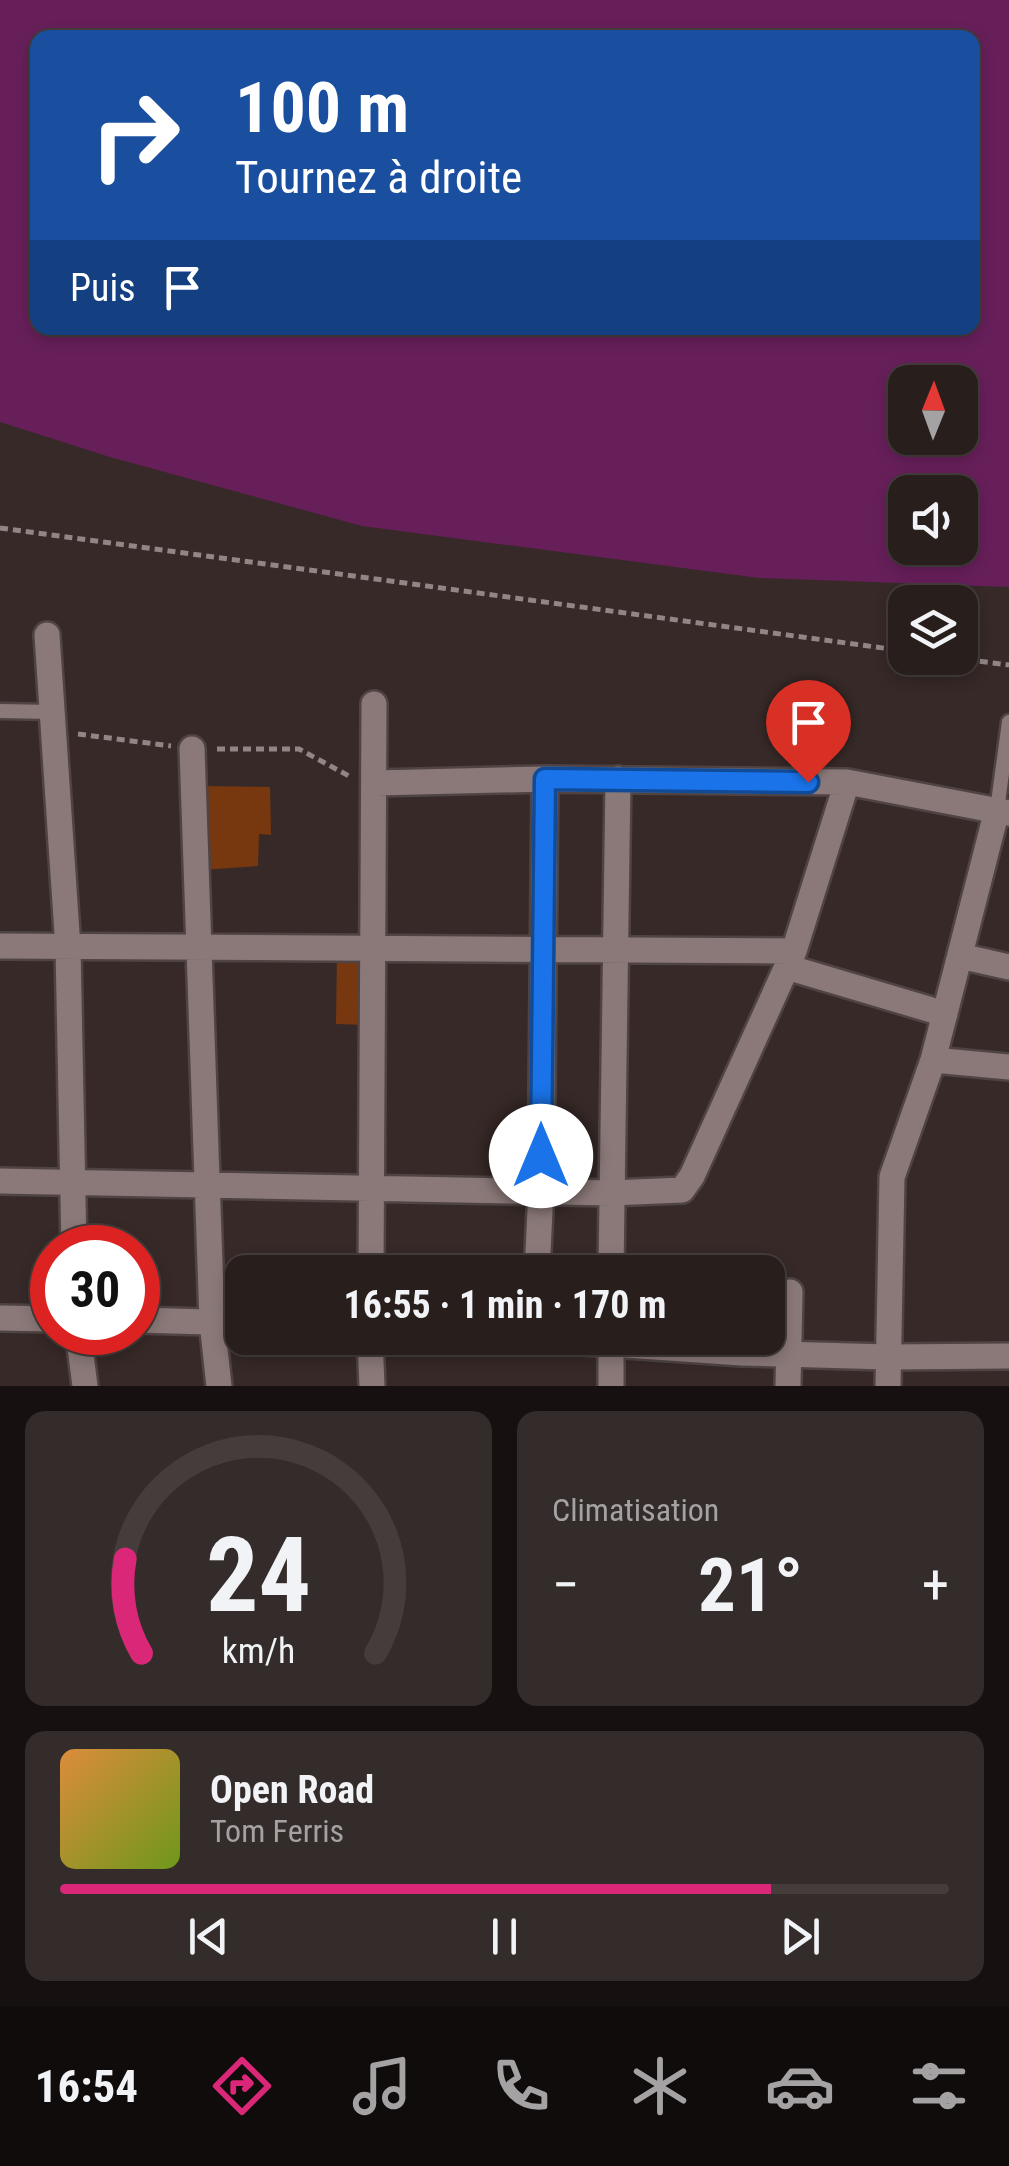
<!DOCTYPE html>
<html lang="fr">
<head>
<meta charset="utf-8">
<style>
  body { margin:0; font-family:"Roboto Condensed",sans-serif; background:#342c2a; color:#f1f3f6; height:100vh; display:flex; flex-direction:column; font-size:38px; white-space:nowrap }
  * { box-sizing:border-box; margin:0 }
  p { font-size:32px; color:#a5a2a4 }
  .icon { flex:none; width:55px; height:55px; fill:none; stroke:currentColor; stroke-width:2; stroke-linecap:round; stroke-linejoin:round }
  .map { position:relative; height:1386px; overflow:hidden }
  .details { display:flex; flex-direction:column; gap:25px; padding:25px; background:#161110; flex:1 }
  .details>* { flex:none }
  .guide { position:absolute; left:30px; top:30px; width:950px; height:305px; border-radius:20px; box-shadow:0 5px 15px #0003,0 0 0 2px #443d3b; background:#1a4fa0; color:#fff; overflow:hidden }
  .needle { width:65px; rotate:1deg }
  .buttons { position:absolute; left:888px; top:365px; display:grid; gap:20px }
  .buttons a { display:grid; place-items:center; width:90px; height:90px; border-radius:20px; background:#281f1d; box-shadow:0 5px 15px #0003,0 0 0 2px #443d3b; font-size:50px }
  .speed { position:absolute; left:30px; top:1225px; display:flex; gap:20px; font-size:50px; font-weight:700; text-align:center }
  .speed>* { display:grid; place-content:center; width:130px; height:130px; border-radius:50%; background:#281f1d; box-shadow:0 5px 15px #0003,0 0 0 2px #443d3b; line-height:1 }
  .speed .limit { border:15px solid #d22; background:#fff; color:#111 }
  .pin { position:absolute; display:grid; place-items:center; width:85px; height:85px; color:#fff; margin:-102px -42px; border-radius:50% 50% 50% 0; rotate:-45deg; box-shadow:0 0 10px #0007 }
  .pin .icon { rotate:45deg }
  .me { position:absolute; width:110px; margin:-55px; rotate:0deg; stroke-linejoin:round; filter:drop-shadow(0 0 8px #0008) }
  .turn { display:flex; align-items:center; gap:35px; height:210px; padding:0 40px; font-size:45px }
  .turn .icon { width:130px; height:130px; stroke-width:2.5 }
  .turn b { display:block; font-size:70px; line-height:85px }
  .then { display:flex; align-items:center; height:95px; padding:0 40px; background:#0003; gap:20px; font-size:38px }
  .big { font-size:75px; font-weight:700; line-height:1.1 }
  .details .widget { flex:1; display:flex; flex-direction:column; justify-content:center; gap:15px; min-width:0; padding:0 35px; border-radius:20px; background:#342c2a }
  .details .dial { align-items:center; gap:0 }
  .dial svg { height:260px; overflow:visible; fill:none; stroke:#443d3b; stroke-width:7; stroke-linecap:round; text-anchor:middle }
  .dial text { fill:#f1f3f6; stroke:none }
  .song { display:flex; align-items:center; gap:30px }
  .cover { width:120px; height:120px; border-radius:15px; background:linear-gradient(135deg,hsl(30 70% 55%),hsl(80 70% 35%)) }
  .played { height:10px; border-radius:5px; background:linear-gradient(90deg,#db2777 80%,#443d3b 80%) }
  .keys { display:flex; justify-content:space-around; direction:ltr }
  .heat { display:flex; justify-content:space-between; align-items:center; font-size:55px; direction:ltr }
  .details .tiles { flex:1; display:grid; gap:25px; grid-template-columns:1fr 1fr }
  .widget:last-child { grid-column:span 2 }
  .trip { position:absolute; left:225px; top:1255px; width:560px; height:100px; border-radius:20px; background:#281f1d; box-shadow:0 5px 15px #0003,0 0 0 2px #443d3b; font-weight:700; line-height:100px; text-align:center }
  .menu { display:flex; height:160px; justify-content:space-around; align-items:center; background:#100c0c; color:#a5a2a4 }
  .menu .icon { width:70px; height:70px }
  .menu .current { color:#db2777 }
  .menu b { font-size:45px; color:#f1f3f6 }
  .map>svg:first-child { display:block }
  .water { fill:#671f5a; fill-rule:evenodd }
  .building { fill:#773810 }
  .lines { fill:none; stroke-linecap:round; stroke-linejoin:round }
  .lane-casing { stroke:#4f4443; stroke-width:19 }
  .street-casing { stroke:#4f4443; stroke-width:30 }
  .secondary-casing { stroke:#4f4443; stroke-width:30 }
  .path { stroke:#918685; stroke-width:5; stroke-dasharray:8 5; stroke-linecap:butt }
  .lane { stroke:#8a7978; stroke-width:14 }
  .street { stroke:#8a7978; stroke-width:25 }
  .secondary { stroke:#8a7978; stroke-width:25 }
  .route-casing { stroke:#114b97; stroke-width:25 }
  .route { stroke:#1a73e8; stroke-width:18 }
</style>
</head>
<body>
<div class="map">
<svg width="1009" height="1386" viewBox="0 0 1009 1386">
  <rect width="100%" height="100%" fill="#362927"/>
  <!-- water -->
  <path class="water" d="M0,0h1009v587l-250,-9 -397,-52 -252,-69 -110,-35zM38,38h934v290h-934zM905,382h55v56h-55zM905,492h55v56h-55z"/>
  <!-- building -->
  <path class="building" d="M199,786l71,1 1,48 -12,-1 -1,32 -57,4z
    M337,950l32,1 -1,74 -32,-1z"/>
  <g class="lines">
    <!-- lane casing -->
    <g class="lane-casing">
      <path id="lane" d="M0,711l52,1
        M997,810l12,-88"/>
    </g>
    <!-- street casing -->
    <g class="street-casing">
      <path id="street" d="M47,635l21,313 6,300
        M192,749l20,573 7,64
        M376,783l169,-4 302,3 162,31
        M0,946l794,5
        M960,956l49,11
        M787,967l158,47
        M933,1060l76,7
        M0,1181l611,12 71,-3 10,-14 102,-225 53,-169
        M371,1272l3,-568
        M537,1272l4,-82 4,-411
        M611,1272l7,-493
        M78,1332l7,54
        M370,1338l2,48
        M611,1338v48
        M788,1386l2,-94
        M888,1386l4,-209 41,-117 64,-250"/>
    </g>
    <!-- secondary casing -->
    <g class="secondary-casing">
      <path id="secondary" d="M0,1318l52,1
        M138,1320l104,3
        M524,1338l218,15 146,4 121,-1"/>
    </g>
    <!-- path -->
    <path class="path" d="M0,528l905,123
      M954,658l55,7
      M78,734l93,12
      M217,749h82l50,27"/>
    <!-- lane -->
    <use href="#lane" class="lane"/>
    <!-- street -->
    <use href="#street" class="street"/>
    <!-- secondary -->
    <use href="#secondary" class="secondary"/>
  </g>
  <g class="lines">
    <!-- route casing -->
    <g class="route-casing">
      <path id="route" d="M541,1156l4,-377 263,3"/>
    </g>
    <!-- route -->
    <use href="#route" class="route"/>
  </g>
</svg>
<div class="buttons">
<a><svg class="needle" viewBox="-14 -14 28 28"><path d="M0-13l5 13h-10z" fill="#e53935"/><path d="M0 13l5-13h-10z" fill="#a5a2a4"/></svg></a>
<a><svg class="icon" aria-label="sound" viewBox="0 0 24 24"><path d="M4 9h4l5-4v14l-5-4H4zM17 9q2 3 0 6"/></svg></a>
<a><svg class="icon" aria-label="layers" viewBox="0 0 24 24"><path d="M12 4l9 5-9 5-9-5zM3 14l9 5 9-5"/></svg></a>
</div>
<div class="speed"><div class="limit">30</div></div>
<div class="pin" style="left:808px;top:782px;background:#d93025"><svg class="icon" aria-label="arrive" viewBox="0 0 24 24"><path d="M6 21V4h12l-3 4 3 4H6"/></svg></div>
<svg class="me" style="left:541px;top:1156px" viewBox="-20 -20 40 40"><circle r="19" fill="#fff"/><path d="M0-13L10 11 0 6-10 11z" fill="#1a73e8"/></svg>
<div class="trip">16:55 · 1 min · 170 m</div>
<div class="guide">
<div class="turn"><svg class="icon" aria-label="right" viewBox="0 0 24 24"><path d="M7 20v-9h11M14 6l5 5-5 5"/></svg><div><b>100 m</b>Tournez à droite</div></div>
<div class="then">Puis<svg class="icon" aria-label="arrive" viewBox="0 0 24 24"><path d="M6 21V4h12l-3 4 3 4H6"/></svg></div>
</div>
</div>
<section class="details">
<div class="tiles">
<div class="widget dial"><svg viewBox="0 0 100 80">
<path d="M14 69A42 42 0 1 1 86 69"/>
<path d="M14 69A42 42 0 0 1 9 40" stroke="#db2777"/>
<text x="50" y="56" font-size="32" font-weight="700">24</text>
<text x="50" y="72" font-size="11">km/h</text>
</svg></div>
<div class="widget"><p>Climatisation</p>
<div class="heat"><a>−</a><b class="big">21°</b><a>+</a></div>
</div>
<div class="widget">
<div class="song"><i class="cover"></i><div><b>Open Road</b><p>Tom Ferris</p></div></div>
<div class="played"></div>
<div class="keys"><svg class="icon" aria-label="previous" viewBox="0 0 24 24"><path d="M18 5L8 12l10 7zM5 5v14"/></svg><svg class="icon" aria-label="pause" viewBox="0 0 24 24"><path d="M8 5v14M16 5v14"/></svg><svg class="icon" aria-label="next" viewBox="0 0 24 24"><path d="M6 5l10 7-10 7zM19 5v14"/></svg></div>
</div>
</div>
</section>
<nav class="menu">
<b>16:54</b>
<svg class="icon current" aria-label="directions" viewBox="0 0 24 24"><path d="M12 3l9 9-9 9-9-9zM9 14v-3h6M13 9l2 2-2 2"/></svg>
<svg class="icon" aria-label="music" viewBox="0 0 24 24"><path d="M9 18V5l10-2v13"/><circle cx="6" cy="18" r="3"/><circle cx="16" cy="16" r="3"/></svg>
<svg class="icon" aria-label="phone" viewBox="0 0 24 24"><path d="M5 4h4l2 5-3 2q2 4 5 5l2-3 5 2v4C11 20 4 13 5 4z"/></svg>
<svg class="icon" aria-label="climate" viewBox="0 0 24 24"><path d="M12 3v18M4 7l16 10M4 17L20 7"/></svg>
<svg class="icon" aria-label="car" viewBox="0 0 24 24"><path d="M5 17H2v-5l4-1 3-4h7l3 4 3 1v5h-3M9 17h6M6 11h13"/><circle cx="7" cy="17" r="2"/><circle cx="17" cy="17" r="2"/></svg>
<svg class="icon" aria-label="filters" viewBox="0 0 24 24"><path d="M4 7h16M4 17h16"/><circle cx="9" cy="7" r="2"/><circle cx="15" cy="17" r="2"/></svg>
</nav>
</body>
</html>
